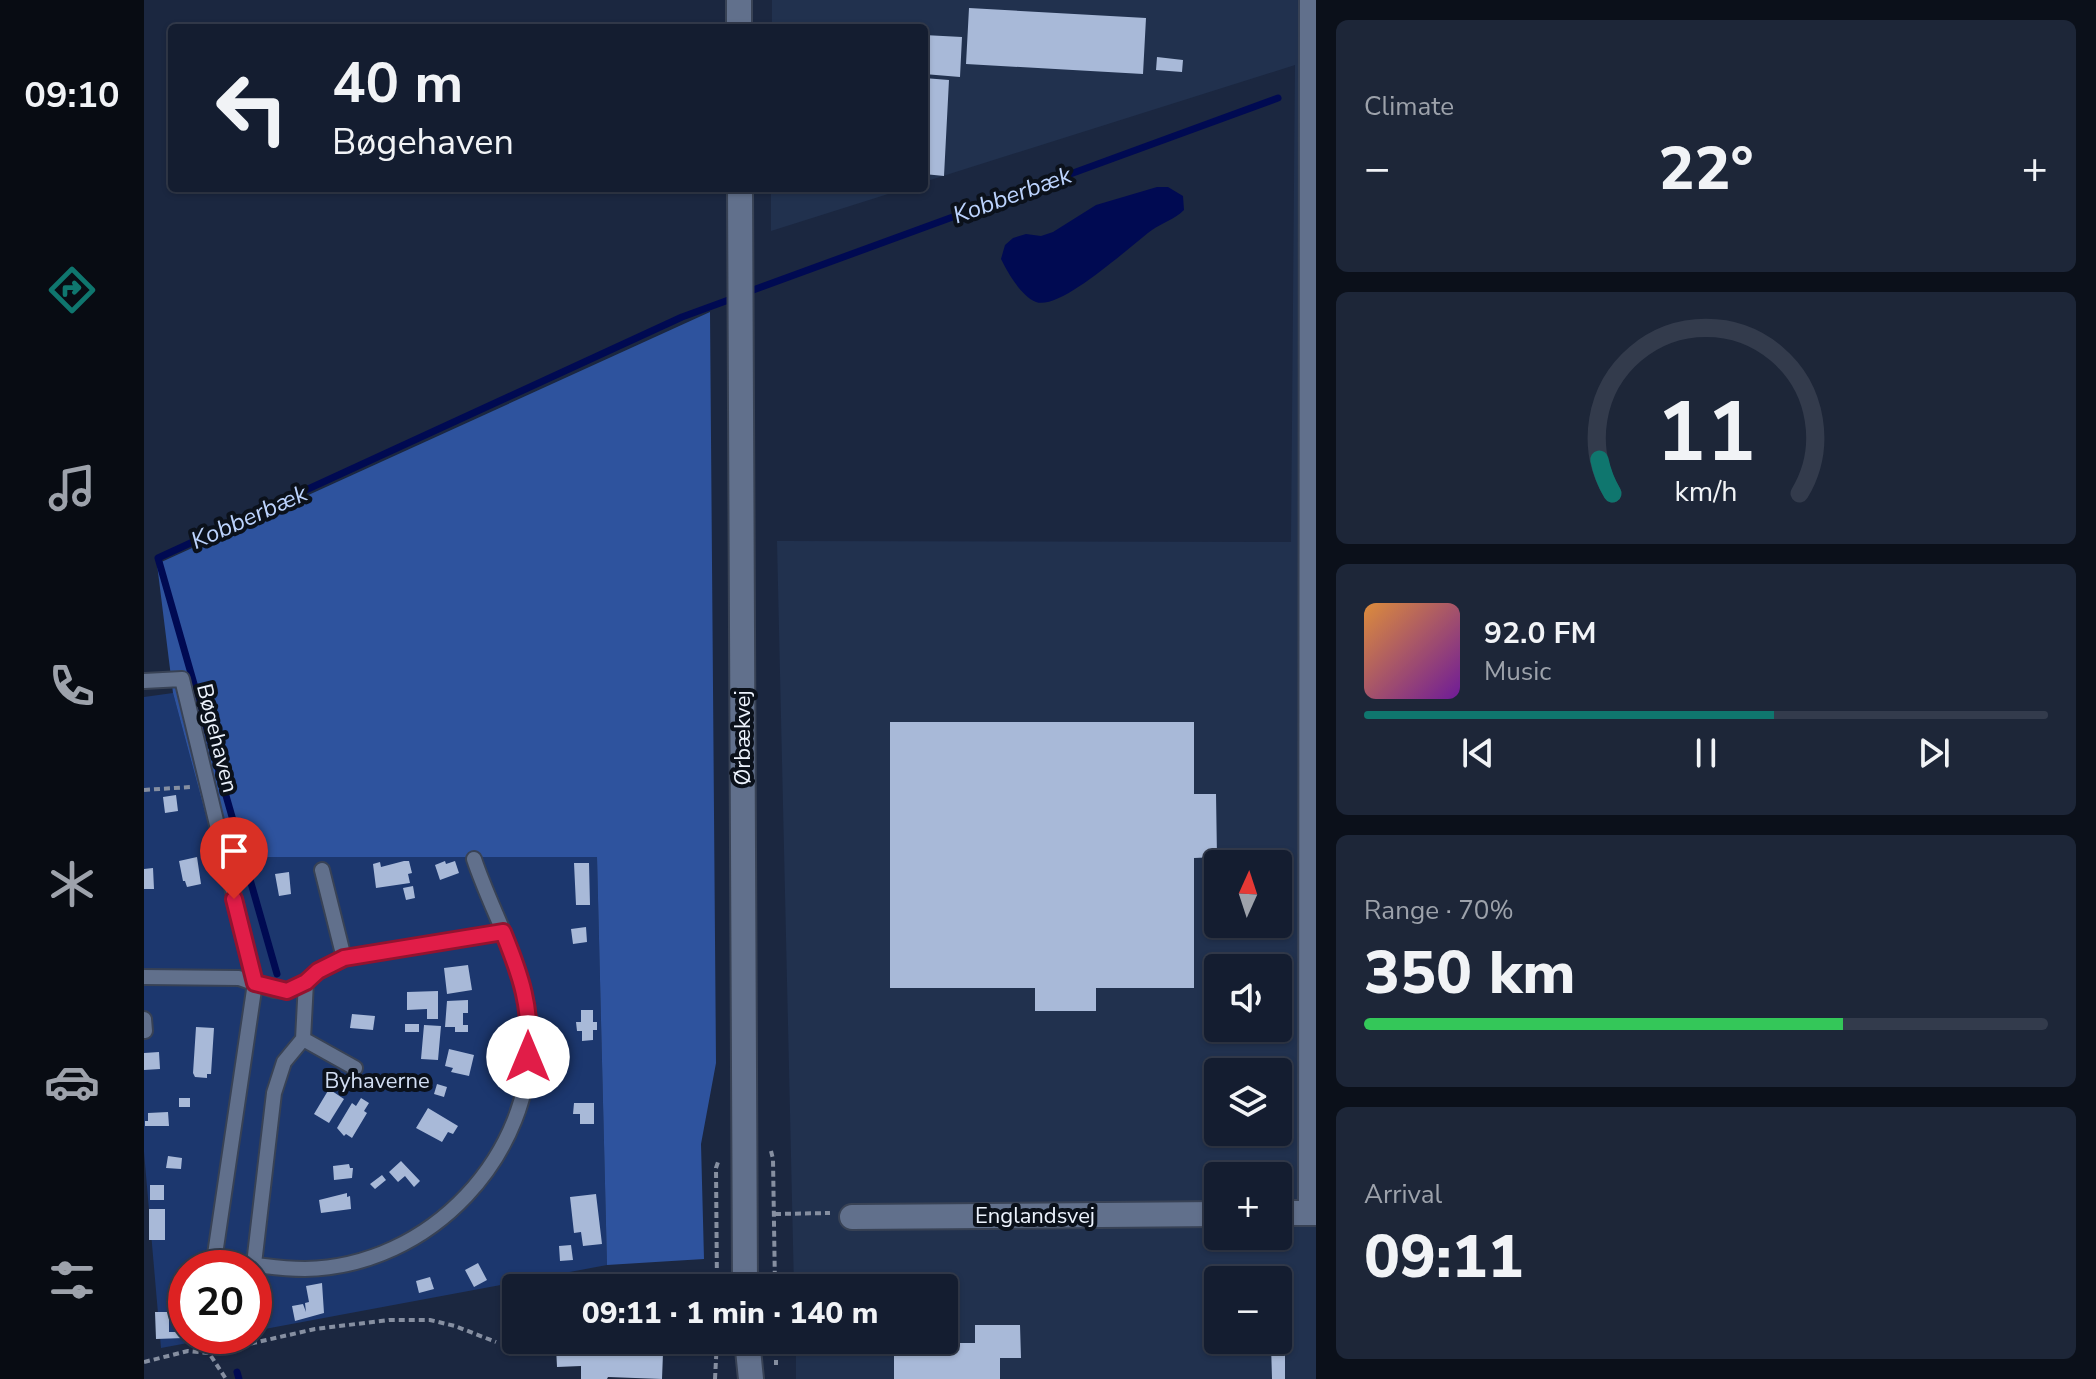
<!DOCTYPE html>
<html lang="en">
<head>
<meta charset="utf-8">
<style>
  body { margin:0; font-family:"Nunito Sans",sans-serif; background:#1d2638; color:#f1f3f6; height:100vh; display:flex; flex-direction:column; font-size:30px; white-space:nowrap }
  * { box-sizing:border-box; margin:0 }
  p { font-size:26px; color:#9da2ab }
  .icon { flex:none; width:44px; height:44px; fill:none; stroke:currentColor; stroke-width:2; stroke-linecap:round; stroke-linejoin:round }
  .map { position:relative; flex:1; overflow:hidden }
  .side { display:flex; flex-direction:column; gap:20px; padding:20px; background:#0b101a; width:780px }
  .side>* { flex:none }
  .guide { position:absolute; left:24px; top:24px; width:760px; height:168px; border-radius:8px; box-shadow:0 2px 6px #0004,0 0 0 2px #333b4c; background:#141d30; color:#f1f3f6; overflow:hidden }
  .needle { width:52px; rotate:3deg }
  .fabs { position:absolute; left:1060px; top:850px; display:grid; gap:16px }
  .fabs a { display:grid; place-items:center; width:88px; height:88px; border-radius:8px; background:#141d30; box-shadow:0 2px 6px #0004,0 0 0 2px #333b4c; font-size:40px }
  .speed { position:absolute; left:24px; top:1250px; display:flex; gap:16px; font-size:40px; font-weight:700; text-align:center }
  .speed>* { display:grid; place-content:center; width:104px; height:104px; border-radius:50%; background:#141d30; box-shadow:0 2px 6px #0004,0 0 0 2px #333b4c; line-height:1 }
  .speed .limit { border:12px solid #d22; background:#fff; color:#111 }
  .pin { position:absolute; display:grid; place-items:center; width:68px; height:68px; color:#fff; margin:-82px -34px; border-radius:50% 50% 50% 0; rotate:-45deg; box-shadow:0 0 8px #0007 }
  .pin .icon { rotate:45deg }
  .me { position:absolute; width:88px; margin:-44px; rotate:0deg; stroke-linejoin:round; filter:drop-shadow(0 0 6px #0008) }
  .turn { display:flex; align-items:center; gap:28px; height:168px; padding:0 32px; font-size:36px }
  .turn .icon { width:104px; height:104px; stroke-width:2.5 }
  .turn b { display:block; font-size:56px; line-height:68px }
  .big { font-size:60px; font-weight:800; line-height:1.1 }
  .side .tile { flex:1; display:flex; flex-direction:column; justify-content:center; gap:12px; min-width:0; padding:0 28px; border-radius:12px; background:#1d2638 }
  .side .dial { align-items:center; gap:0 }
  .dial svg { height:208px; overflow:visible; fill:none; stroke:#333b4c; stroke-width:7; stroke-linecap:round; text-anchor:middle }
  .dial text { fill:#f1f3f6; stroke:none }
  .song { display:flex; align-items:center; gap:24px }
  .cover { width:96px; height:96px; border-radius:12px; background:linear-gradient(135deg,hsl(30 70% 55%),hsl(280 70% 35%)) }
  .played { height:8px; border-radius:4px; background:linear-gradient(90deg,#0f766e 60%,#333b4c 60%) }
  .keys { display:flex; justify-content:space-around; direction:ltr }
  .heat { display:flex; justify-content:space-between; align-items:center; font-size:44px; direction:ltr }
  .charge { height:12px; border-radius:6px; background:linear-gradient(90deg,#34c759 70%,#333b4c 0) }
  .trip { position:absolute; left:358px; top:1274px; width:456px; height:80px; border-radius:8px; background:#141d30; box-shadow:0 2px 6px #0004,0 0 0 2px #333b4c; font-weight:800; line-height:80px; text-align:center }
  main { display:flex; flex:1; min-height:0 }
  .menu { display:flex; flex-direction:column; width:144px; justify-content:space-around; align-items:center; background:#080c13; color:#9da2ab }
  .menu .icon { width:56px; height:56px }
  .menu .on { color:#0f766e }
  .menu b { font-size:36px; color:#f1f3f6 }
  .map>svg:first-child { display:block }
  .built { fill:#21314e; fill-rule:evenodd }
  .green { fill:#1c376e }
  .forest { fill:#2e539e }
  .water { fill:#000a52 }
  .lines { fill:none; stroke-linecap:round; stroke-linejoin:round }
  .stream { stroke:#000a52; stroke-width:7 }
  .building { fill:#a8b9d8 }
  .service-casing { stroke:#384255; stroke-width:18 }
  .minor-casing { stroke:#384255; stroke-width:28 }
  .tertiary-casing { stroke:#384255; stroke-width:28 }
  .path { stroke:#868fa1; stroke-width:4; stroke-dasharray:6 4; stroke-linecap:butt }
  .service { stroke:#61708c; stroke-width:14 }
  .minor { stroke:#61708c; stroke-width:24 }
  .tertiary { stroke:#61708c; stroke-width:24 }
  .route-casing { stroke:#92132f; stroke-width:20 }
  .route { stroke:#e11d48; stroke-width:14 }
  .labels { text-anchor:middle; stroke-width:8; stroke-linejoin:round; paint-order:stroke }
  .street-label { font-size:22px; fill:#edf3fd; stroke:#0b111b }
  .park-label { font-size:22px; fill:#d2def3; stroke:#0b111b }
  .water-label { font-size:24px; font-style:italic; fill:#bcd3fd; stroke:#0b111b }
</style>
</head>
<body>
<main>
<nav class="menu">
<b>09:10</b>
<svg class="icon on" aria-label="directions" viewBox="0 0 24 24"><path d="M12 3l9 9-9 9-9-9zM9 14v-3h6M13 9l2 2-2 2"/></svg>
<svg class="icon" aria-label="music" viewBox="0 0 24 24"><path d="M9 18V5l10-2v13"/><circle cx="6" cy="18" r="3"/><circle cx="16" cy="16" r="3"/></svg>
<svg class="icon" aria-label="phone" viewBox="0 0 24 24"><path d="M5 4h4l2 5-3 2q2 4 5 5l2-3 5 2v4C11 20 4 13 5 4z"/></svg>
<svg class="icon" aria-label="climate" viewBox="0 0 24 24"><path d="M12 3v18M4 7l16 10M4 17L20 7"/></svg>
<svg class="icon" aria-label="car" viewBox="0 0 24 24"><path d="M5 17H2v-5l4-1 3-4h7l3 4 3 1v5h-3M9 17h6M6 11h13"/><circle cx="7" cy="17" r="2"/><circle cx="17" cy="17" r="2"/></svg>
<svg class="icon" aria-label="filters" viewBox="0 0 24 24"><path d="M4 7h16M4 17h16"/><circle cx="9" cy="7" r="2"/><circle cx="15" cy="17" r="2"/></svg>
</nav>
<div class="map">
<svg width="1172" height="1379" viewBox="0 0 1172 1379">
  <rect width="100%" height="100%" fill="#1b2740"/>
  <!-- built -->
  <path class="built" d="M628,0h544v1379h-520v-39h148v-52h-150l-17,-747 514,1 4,-477 -371,117v-154h-152zM1074,864h60v60h-60zM1074,968h60v60h-60zM1074,1072h60v60h-60zM1074,1176h60v60h-60zM1074,1280h60v60h-60z
    M627,188h136l-136,43z"/>
  <!-- green -->
  <path class="green" d="M29,693l44,164h380l10,408 -353,66v-63h-68v68h39l-64,12 -17,-196v-455z"/>
  <!-- forest -->
  <path class="forest" d="M566,312l6,751 -15,81 3,115 -97,6 -10,-408h-380l-44,-164 -16,-129z"/>
  <!-- water -->
  <path class="water" d="M1013,187h11l15,9 1,14c-9,9 -22,13 -32,20 -21,15 -91,81 -116,72 -15,-6 -28,-29 -35,-43l4,-14 8,-7 13,-4 15,2 12,-4 43,-27z"/>
  <g class="lines">
    <!-- stream -->
    <path class="stream" d="M601,293l533,-195
      M133,974l-119,-416 524,-241 52,-19
      M93,1372l2,7"/>
  </g>
  <!-- building -->
  <path class="building" d="M825,8l177,10 -3,56 -177,-10z
    M780,35l38,2 -2,40 -36,-3z
    M1013,57l26,3 -1,12 -26,-2z
    M780,78l25,2 -5,96 -20,-2z
    M746,722h304v72h22l1,63 -23,1v130h-98v23h-61v-23h-145z
    M32,795l2,16 -13,2 -2,-16z
    M53,857l4,27 -14,3 -2,-6h-2l-4,-20z
    M260,861h5l3,12 -4,1 2,9 -34,5 -3,-24 7,-2 1,5z
    M301,861l1,3 9,-3 4,12 -19,7 -5,-15z
    M430,863h15l1,42h-14z
    M9,868l1,21h-10v-20z
    M145,872l2,22 -12,2 -4,-22z
    M269,886l2,12 -9,2 -3,-12z
    M442,927l1,15 -14,2 -2,-15z
    M324,965l4,25 -25,4 -3,-26z
    M294,991v28h-11v-10l-20,1v-18z
    M324,1000v13h-5v12h5v7h-13v-5h-10l2,-26z
    M437,1010h12v12h4v8h-4v10l-11,1v-10h-5l-1,-9h5z
    M208,1014l23,2 -2,14 -23,-2z
    M261,1024h14v8h-14z
    M280,1025l17,1 -3,34 -17,-1z
    M52,1027l18,1 -3,46h-4v4l-12,-1 -2,-4z
    M305,1049l25,6 -5,21 -18,-4 2,-4 -8,-2z
    M15,1052l1,17 -16,1v-17z
    M188,1068l12,7 -4,8 -13,-6z
    M293,1084l10,3 -3,10 -10,-3z
    M185,1089l15,10 -15,24 -15,-9z
    M35,1098h11v9h-11z
    M217,1098l8,5 -5,8 3,2 -15,25 -6,-4 -2,2 -7,-8 15,-25 4,3z
    M430,1103h20v21h-14v-10h-7z
    M284,1108l30,18 -5,8 -5,-2 -6,10 -26,-14z
    M24,1112l1,14h-24v-5h3v-8z
    M24,1156l14,2 -1,11 -15,-1z
    M257,1161l19,20 -6,6 -9,-11 -7,6 -9,-10z
    M205,1164l1,4h3l-1,10 -18,2 -1,-14z
    M238,1175l4,5 -11,9 -5,-5z
    M6,1185h14v15h-14z
    M203,1193v4l3,-1 1,13 -30,4 -2,-13z
    M452,1194l6,50 -19,2 -2,-14 -7,1 -4,-36z
    M5,1209h16v31h-16z
    M427,1245l2,15 -13,1 -1,-15z
    M334,1263l9,17 -13,7 -9,-17z
    M286,1277l4,12 -15,4 -3,-12z
    M178,1283l2,30 -29,8 -3,-15 11,-2 3,8 -1,-9 4,-1 -3,-16z
    M125,1306l1,10 -11,2 -1,-11z
    M11,1312h14v20h15v6l-28,1z
    M831,1325h45l1,33h-21v21h-106v-36h81z
    M1127,1344h14v35h-13z
    M442,1345l77,8 -1,26 -54,-2 -1,2h-26v-13l-24,1 -1,-20z"/>
  <g class="lines">
    <!-- service casing -->
    <g class="service-casing">
      <path id="service" d="M0,681l38,-2 73,304 -42,285
        M178,870l22,88
        M0,977l95,1 35,12 13,1 19,-9 12,-11 26,-13 159,-26
        M0,1019l1,12
        M159,1039l52,29
        M71,1258c29,5 60,11 90,11 125,-2 230,-114 225,-238 -3,-62 -37,-115 -56,-172
        M110,1264l20,-171 10,-31 19,-23 3,-57"/>
    </g>
    <!-- minor casing -->
    <g class="minor-casing">
      <path id="minor" d="M1134,1213h38
        M1167,1213l1,-1213
        M708,1217l366,-3"/>
    </g>
    <!-- tertiary casing -->
    <g class="tertiary-casing">
      <path id="tertiary" d="M595,0v28
        M596,188l5,1100
        M603,1340l4,39"/>
    </g>
    <!-- path -->
    <path class="path" d="M0,790l46,-3
      M627,1151l2,8 2,129
      M631,1214l55,-1
      M573,1288l-1,-120 3,-9
      M64,1336l1,17 106,-24 74,-9h41l25,6 41,16
      M632,1340v25
      M0,1362l44,-11 21,2 17,26
      M571,1379l2,-39"/>
    <!-- service -->
    <use href="#service" class="service"/>
    <!-- minor -->
    <use href="#minor" class="minor"/>
    <!-- tertiary -->
    <use href="#tertiary" class="tertiary"/>
  </g>
  <g class="lines">
    <!-- route casing -->
    <g class="route-casing">
      <path id="route" d="M90,899l21,84 32,8 19,-9 12,-11 26,-13 159,-26c18,44 29,76 25,125"/>
    </g>
    <!-- route -->
    <use href="#route" class="route"/>
  </g>
  <g class="labels">
    <!-- street labels -->
    <g class="street-label">
      <text transform="translate(74 738) rotate(76)" y="8">Bøgehaven</text>
      <text transform="translate(598 738) rotate(-90)" y="8">Ørbækvej</text>
      <text x="891" y="1223">Englandsvej</text>
    </g>
    <!-- park labels -->
    <g class="park-label">
      <text x="233" y="1088">Byhaverne</text>
    </g>
    <!-- water labels -->
    <g class="water-label">
      <text transform="translate(868 195) rotate(-20)" y="8">Kobberbæk</text>
      <text transform="translate(105 517) rotate(-24)" y="8">Kobberbæk</text>
    </g>
  </g>
</svg>
<div class="fabs">
<a><svg class="needle" viewBox="-14 -14 28 28"><path d="M0-13l5 13h-10z" fill="#e53935"/><path d="M0 13l5-13h-10z" fill="#9da2ab"/></svg></a>
<a><svg class="icon" aria-label="sound" viewBox="0 0 24 24"><path d="M4 9h4l5-4v14l-5-4H4zM17 9q2 3 0 6"/></svg></a>
<a><svg class="icon" aria-label="layers" viewBox="0 0 24 24"><path d="M12 4l9 5-9 5-9-5zM3 14l9 5 9-5"/></svg></a>
<a>+</a>
<a>−</a>
</div>
<div class="speed"><div class="limit">20</div></div>
<div class="pin" style="left:90px;top:899px;background:#d93025"><svg class="icon" aria-label="arrive" viewBox="0 0 24 24"><path d="M6 21V4h12l-3 4 3 4H6"/></svg></div>
<svg class="me" style="left:384px;top:1057px" viewBox="-20 -20 40 40"><circle r="19" fill="#fff"/><path d="M0-13L10 11 0 6-10 11z" fill="#e11d48"/></svg>
<div class="trip">09:11 · 1 min · 140 m</div>
<div class="guide">
<div class="turn"><svg class="icon" aria-label="left" viewBox="0 0 24 24"><path d="M17 20v-9H6M10 6l-5 5 5 5"/></svg><div><b>40 m</b>Bøgehaven</div></div>
</div>
</div>
<section class="side">
<div class="tile"><p>Climate</p>
<div class="heat"><a>−</a><b class="big">22°</b><a>+</a></div>
</div>
<div class="tile dial"><svg viewBox="0 0 100 80">
<path d="M14 69A42 42 0 1 1 86 69"/>
<path d="M14 69A42 42 0 0 1 9 56" stroke="#0f766e"/>
<text x="50" y="56" font-size="32" font-weight="700">11</text>
<text x="50" y="72" font-size="11">km/h</text>
</svg></div>
<div class="tile">
<div class="song"><i class="cover"></i><div><b>92.0 FM</b><p>Music</p></div></div>
<div class="played"></div>
<div class="keys"><svg class="icon" aria-label="previous" viewBox="0 0 24 24"><path d="M18 5L8 12l10 7zM5 5v14"/></svg><svg class="icon" aria-label="pause" viewBox="0 0 24 24"><path d="M8 5v14M16 5v14"/></svg><svg class="icon" aria-label="next" viewBox="0 0 24 24"><path d="M6 5l10 7-10 7zM19 5v14"/></svg></div>
</div>
<div class="tile"><p>Range · 70%</p><b class="big">350 km</b><div class="charge"></div></div>
<div class="tile"><p>Arrival</p><b class="big">09:11</b></div>
</section>
</main>
</body>
</html>
